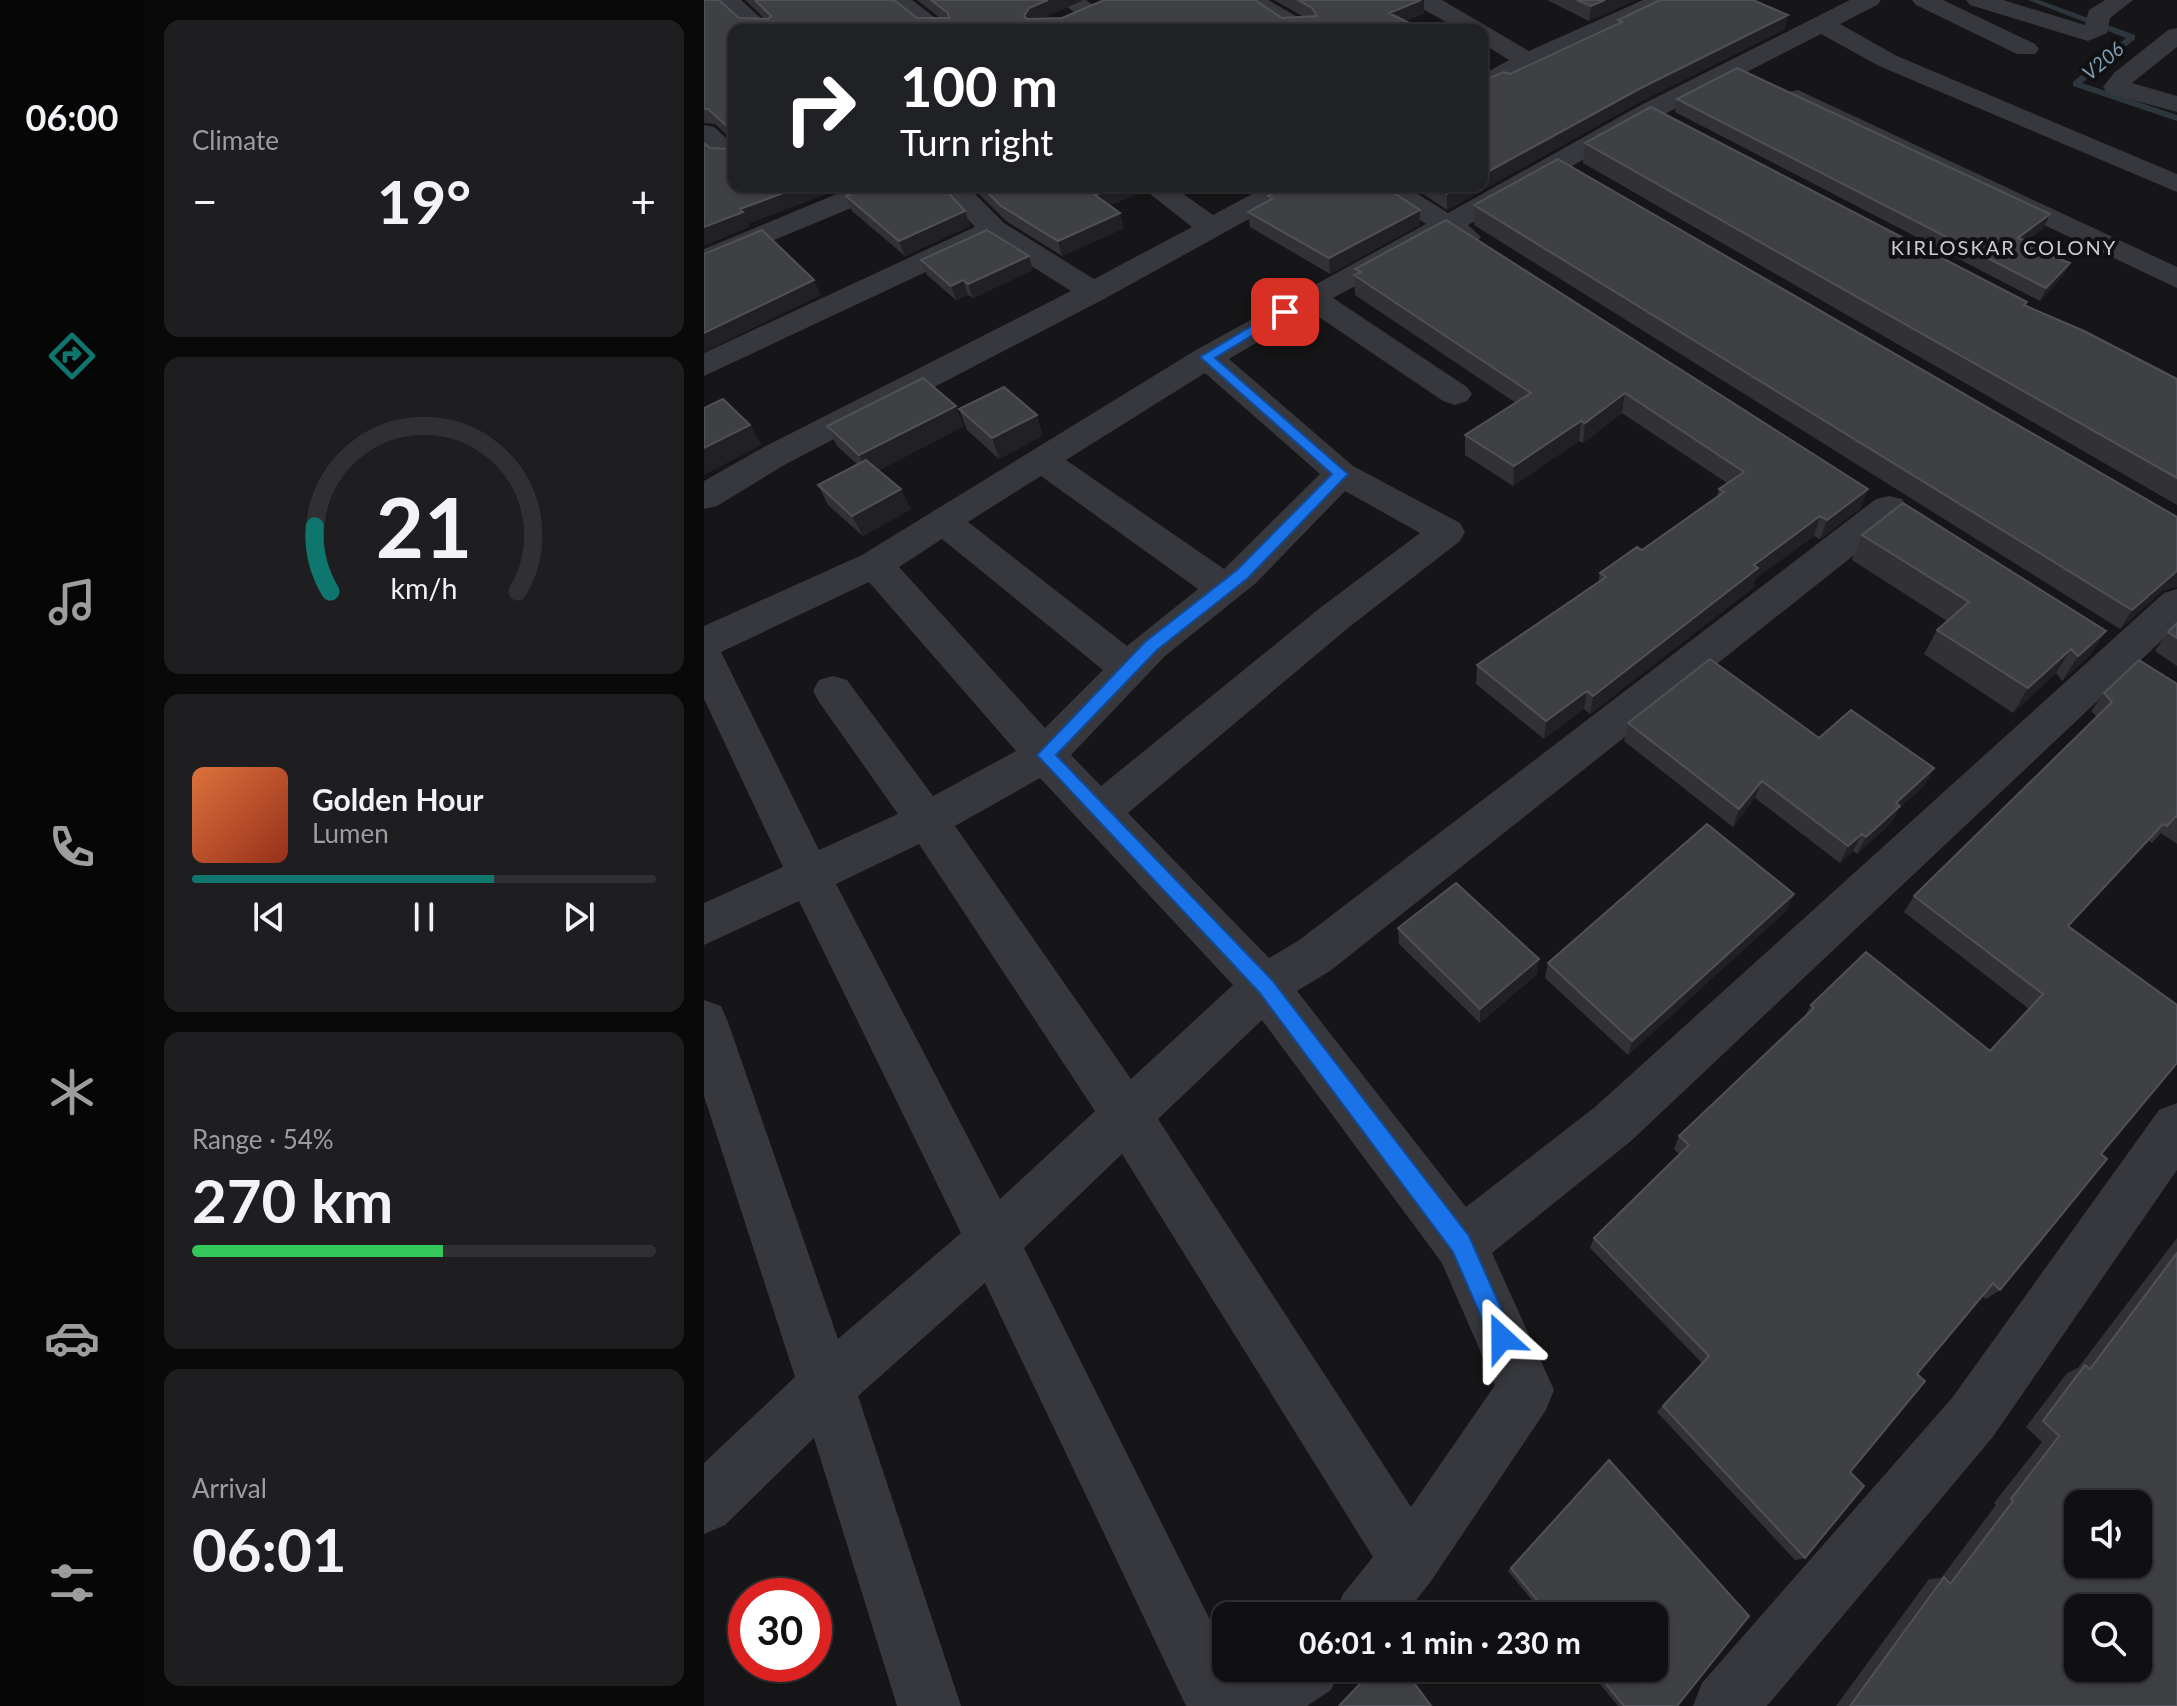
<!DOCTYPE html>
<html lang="en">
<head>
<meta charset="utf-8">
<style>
  body { margin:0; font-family:Lato,sans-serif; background:#1e1e20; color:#f1f3f6; height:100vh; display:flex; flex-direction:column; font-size:30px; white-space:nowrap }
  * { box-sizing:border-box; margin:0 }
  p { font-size:26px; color:#9c9d9f }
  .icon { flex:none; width:44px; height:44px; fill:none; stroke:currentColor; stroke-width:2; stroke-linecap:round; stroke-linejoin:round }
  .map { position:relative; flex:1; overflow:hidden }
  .drawer { display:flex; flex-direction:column; gap:20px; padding:20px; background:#09090a; width:560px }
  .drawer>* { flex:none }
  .guide { position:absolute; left:24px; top:24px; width:760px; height:168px; border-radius:16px; box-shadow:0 2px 6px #0004,0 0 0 2px #303032; background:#202124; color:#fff; overflow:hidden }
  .controls { position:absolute; left:1360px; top:1490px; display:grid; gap:16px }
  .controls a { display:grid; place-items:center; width:88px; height:88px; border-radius:16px; background:#101012; box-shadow:0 2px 6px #0004,0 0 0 2px #303032; font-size:40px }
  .speed { position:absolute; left:24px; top:1578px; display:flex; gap:16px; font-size:40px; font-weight:700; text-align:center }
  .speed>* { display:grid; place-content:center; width:104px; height:104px; border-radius:50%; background:#101012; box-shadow:0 2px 6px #0004,0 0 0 2px #303032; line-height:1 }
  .speed .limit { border:12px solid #d22; background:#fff; color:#111 }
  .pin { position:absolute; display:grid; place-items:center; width:68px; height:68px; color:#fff; margin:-34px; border-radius:16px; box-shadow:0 4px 12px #0006 }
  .me { position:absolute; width:88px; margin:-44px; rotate:336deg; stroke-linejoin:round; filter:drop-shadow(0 0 6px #0008) }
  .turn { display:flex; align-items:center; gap:28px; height:168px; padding:0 40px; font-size:36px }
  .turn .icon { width:104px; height:104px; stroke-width:2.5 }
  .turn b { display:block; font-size:56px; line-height:68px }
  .big { font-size:60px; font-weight:700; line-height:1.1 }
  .drawer .widget { flex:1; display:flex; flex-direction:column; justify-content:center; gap:12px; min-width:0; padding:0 28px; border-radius:16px; background:#1e1e20 }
  .drawer .dial { align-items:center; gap:0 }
  .dial svg { height:208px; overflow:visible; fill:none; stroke:#303032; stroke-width:7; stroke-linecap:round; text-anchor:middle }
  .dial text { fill:#f1f3f6; stroke:none }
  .song { display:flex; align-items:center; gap:24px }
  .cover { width:96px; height:96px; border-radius:12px; background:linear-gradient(135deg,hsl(20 70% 55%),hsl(10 70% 35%)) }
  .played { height:8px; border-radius:4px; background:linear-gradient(90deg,#0f766e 65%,#303032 65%) }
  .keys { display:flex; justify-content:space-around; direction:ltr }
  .heat { display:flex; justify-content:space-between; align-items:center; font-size:44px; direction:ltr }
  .charge { height:12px; border-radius:6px; background:linear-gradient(90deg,#34c759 54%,#303032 0) }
  .trip { position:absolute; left:508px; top:1602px; width:456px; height:80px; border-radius:16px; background:#101012; box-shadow:0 2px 6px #0004,0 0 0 2px #303032; font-weight:700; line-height:80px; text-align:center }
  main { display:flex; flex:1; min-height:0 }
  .menu { display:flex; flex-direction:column; width:144px; justify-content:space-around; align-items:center; background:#060607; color:#9c9d9f }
  .menu .icon { width:56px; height:56px }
  .menu .selected { color:#0f766e }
  .menu b { font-size:36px; color:#f1f3f6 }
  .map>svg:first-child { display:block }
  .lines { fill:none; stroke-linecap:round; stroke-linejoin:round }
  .stream { fill:#2c363c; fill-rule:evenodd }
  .minor { fill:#37383d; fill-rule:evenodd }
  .wall { fill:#323236 }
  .shaded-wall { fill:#212124 }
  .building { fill:#3f4044; stroke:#4f5156; stroke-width:2; fill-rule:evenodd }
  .route { fill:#1a73e8; stroke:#114b97; stroke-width:2 }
  .labels { text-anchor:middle; stroke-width:8; stroke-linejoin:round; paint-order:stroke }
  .far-water-label { font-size:20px; font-style:italic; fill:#7f9cb3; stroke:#111113 }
  .far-neighbourhood-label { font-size:20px; letter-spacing:2px; fill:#c9ccd4; stroke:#111113 }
</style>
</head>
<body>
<main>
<nav class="menu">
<b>06:00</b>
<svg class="icon selected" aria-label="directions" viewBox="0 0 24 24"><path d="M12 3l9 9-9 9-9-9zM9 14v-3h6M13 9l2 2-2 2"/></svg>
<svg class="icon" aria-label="music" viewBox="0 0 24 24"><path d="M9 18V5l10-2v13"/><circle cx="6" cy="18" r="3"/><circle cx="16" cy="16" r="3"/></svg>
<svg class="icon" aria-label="phone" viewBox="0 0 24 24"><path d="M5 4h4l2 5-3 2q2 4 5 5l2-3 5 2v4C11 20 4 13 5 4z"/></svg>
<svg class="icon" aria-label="climate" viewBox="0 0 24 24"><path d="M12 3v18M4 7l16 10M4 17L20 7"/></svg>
<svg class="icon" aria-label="car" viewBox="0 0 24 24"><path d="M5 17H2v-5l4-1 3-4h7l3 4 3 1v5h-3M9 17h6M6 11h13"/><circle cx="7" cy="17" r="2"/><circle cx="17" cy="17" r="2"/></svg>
<svg class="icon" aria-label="filters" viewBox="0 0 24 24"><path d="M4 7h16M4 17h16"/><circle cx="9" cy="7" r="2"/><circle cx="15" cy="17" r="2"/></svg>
</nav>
<section class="drawer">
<div class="widget"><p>Climate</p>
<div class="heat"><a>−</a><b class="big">19°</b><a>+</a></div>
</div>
<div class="widget dial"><svg viewBox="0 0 100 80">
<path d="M14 69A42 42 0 1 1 86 69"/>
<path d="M14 69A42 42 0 0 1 8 44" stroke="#0f766e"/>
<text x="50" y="56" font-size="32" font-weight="700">21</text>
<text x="50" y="72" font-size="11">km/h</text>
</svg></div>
<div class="widget">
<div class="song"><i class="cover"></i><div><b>Golden Hour</b><p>Lumen</p></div></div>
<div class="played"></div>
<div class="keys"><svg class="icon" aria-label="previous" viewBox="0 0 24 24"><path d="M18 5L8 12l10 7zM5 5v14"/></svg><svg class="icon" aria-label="pause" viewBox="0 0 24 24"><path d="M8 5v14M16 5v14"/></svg><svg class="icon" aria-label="next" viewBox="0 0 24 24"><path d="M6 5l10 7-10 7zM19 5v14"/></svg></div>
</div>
<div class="widget"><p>Range · 54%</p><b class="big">270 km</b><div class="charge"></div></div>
<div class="widget"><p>Arrival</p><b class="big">06:01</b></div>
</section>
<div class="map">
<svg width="1473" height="1706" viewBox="0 0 1473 1706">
  <rect width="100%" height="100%" fill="#161618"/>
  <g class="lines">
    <!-- stream -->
    <path class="stream" d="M1324,0h11l96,35v4l-53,44 95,32v6l-104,-35v-4l53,-44z"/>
    <!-- minor -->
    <path class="minor" d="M10,0h27l33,30h-27z
      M180,0h28l39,30h-28z
      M353,0h29l43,30h-29z
      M535,0h29l44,25 3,5h-30z
      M708,0h30l87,51 114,-51h32l-4,5 -189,88v-18l27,-15 -27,-17v-13h-22l-44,-25z
      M1146,0h31l-4,5 -37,19 57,32 280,118v18l-298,-126 -58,-32 -164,84 -189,107 13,12 -5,6 -10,3 -20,-9 -113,61 134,89 5,7 -5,7 -12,4 -12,-4 -133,-90 -81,48 124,107 107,57 5,9 -5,9 -112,87 -220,185 141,145 29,-17 578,-442 13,-3 13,3 5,9 -5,9 -572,454 -33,20 169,216 129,-100 569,-514 13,-4v37l-546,515 -139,112 62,137 -8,20 -115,171 -27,35h-70l9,-22 30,-37 -251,-403 -98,94 202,404v16h8l4,8 13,-8h90l-10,22 -24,16h-121l-201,-423 -127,113 103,310h-64l-83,-268 -89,87 -21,9v-71l91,-86 -91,-281v-96l17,6 7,16 110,317 123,-106 -162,-332 -95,44v-42l79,-36 -79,-168v-73l158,-71 334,-205 230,-126 -51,-32 -4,-6h34l43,27 191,-107zM501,373l115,101 -96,95 -158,-109zM337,476l157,113 -71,57 -159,-124zM641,491l75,42 -100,75 -219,178 -30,-31 94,-99 91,-73zM238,539l161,131 -58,58 -146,-161zM165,582l147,169 -83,45 -86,-116 -14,-4 -14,4 -6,11 6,11 79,112 -79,36 -98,-198zM336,778l193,207 -102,94 -176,-253zM215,844l176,267 -95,88 -164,-315zM558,1020l180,243 53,122 -84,122 -253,-388z
      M1208,0h31l92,44 4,5 -4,5h-18l-101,-49z
      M1262,0h37l82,25 4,-15 16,-10h28l-23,18 -3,15 -19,8 -118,-36z
      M1473,28v19l-45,36 45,13v16l-70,-19 -4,-6 11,-14 54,-43z
      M1094,90l379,177v21l-388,-184 -4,-6 4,-6z
      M0,125l10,2 20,18v17l-15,-1 -15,-14z
      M152,186h38l-4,6 -186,77v-20z
      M233,186h30l37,37 90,56 98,-52 -52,-41h32l41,29 54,-29h35l-4,6 -194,107 -318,165 -69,42 -13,3v-28l58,-33 309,-157 -79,-50 -288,135v-23l271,-126z
      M1473,1103v67l-185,268 -225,268h-74l9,-23 250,-285 207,-288z"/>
  </g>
  <!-- wall -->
  <path class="wall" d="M0,0l35,18 26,1 -20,-19h149l23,18h23l-23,-18h167l-42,18h240l22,-1 -30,-17h150v13l-19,8 -671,9 14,194 2,3 -40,-79 19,1v-12l-14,-13 -11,-1z
    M843,0h89l-47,21z
    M1051,1l30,28 -147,74 -191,107 -36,-24h71l28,-112 107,-50 1,-4z
    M973,99l367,129 -18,13 11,4 -2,4 35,14 -7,13 -23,25 -365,-189z
    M881,143l442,159 -2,4 152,73v126l-594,-342z
    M267,186h171l1,6 -33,13 14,23 -62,28 -56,-35z
    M529,186h28l-16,8z
    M142,196l119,15 5,15 -65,30 -53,-45z
    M564,196l152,14v15l-90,49 -80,-47 -2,-15 21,-11z
    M770,205l688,386 -42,38 -646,-404z
    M742,220l415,288 -41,31 -6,-3 -59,43 -2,9 -163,126 -6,-5 -40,30 -68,-55 1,-19 121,-82 2,-10 42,-23 75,-53 2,-8 8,-6 -105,-70 -39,30 -4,-2 -66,45 -48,-31v-20l51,-32 -161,-108 -1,-20h2l-1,-6z
    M217,260l112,10 -60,28 -5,-3 -12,5 -29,-25z
    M255,409l84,26 -44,24 -32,-29z
    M123,426h137l-85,44 32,39 -48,27 -35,-31 -10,-20 39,-21 -20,-18z
    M1158,535l244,96 -16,24 -28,26 -6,-8 -43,40 -89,-59 13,-24 10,-9 -95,-61z
    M1473,623v43l-22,-15 13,-19z
    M1473,684v160l-16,-11 -9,10 -4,-3 -79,86 32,228 -101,136 -14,9 -4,-3 -65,78 -67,98 -45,86 -10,2 -138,-148 45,-49 -112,-115 4,-10 85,-84 -5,-5 5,-13 126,-120 6,-11 179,46 39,-42 -125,-97 10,-16 183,-179 -6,-6 13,-18z
    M924,723l191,15 115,30 -10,18 -25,22 -8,15 -34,31 -4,-3 -13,12 -85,-65 -22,29 -109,-86z
    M1083,910l-159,145 -83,-77 3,-15z
    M694,928l141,31 -2,15 -57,49 -81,-79z
    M1473,1238v468h-341l93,-127 12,-1 55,-73 -2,-2 48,-61 -16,-15 41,-54 11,-5z
    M905,1460l140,156 -72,90h-59l-31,-38h67v-52h-109l-37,-45z"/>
  <!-- shaded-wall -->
  <path class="shaded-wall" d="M344,0h36l-51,22 -9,-6 5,-8z
    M717,0h3v13l-34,14 -1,-14z
    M901,0h31l-47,21 2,-15z
    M1084,15l-3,14 -147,74 -191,107v-16l16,-8h19v-11l157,-86z
    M98,186h46l-100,38 2,3 -46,19v-19l36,-18z
    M413,186h25l1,6 -45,18 -3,-15z
    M540,186h17l-16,8z
    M716,210v15l-90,49 -1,-16z
    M261,211l5,15 -65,30 -6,-15z
    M416,213l4,15 -62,28 -4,-15z
    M1346,214l-6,14 -32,24 6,-14z
    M325,256l4,14 -60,28 -5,-14z
    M1366,263l-7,13 -23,25 6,-13z
    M110,280l7,15 -117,57v-19z
    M259,280l5,15 -12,5 -5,-14z
    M921,393l-3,20 -39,30 2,-20z
    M252,406l8,20 -95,50 -10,-21z
    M333,415l6,20 -44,24 -7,-21z
    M877,421l-2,20 -66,45 1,-20z
    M46,425l12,20 -58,30v-27z
    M197,489l10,20 -48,27 -11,-20z
    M1164,489l-7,19 -41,31 7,-19z
    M1116,516l-6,20 -59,43 -2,9 -163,126 3,-18 161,-131z
    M1473,571v16l-15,4 -42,38 12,-19z
    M1402,631l-16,24 -28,26 16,-25z
    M1367,649l-15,24 -43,40 15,-25z
    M883,691l-3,18 -40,30 2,-18z
    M1230,768l-10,18 -25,22 -8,15 -34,31 9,-17 30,-34z
    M1058,781l-7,17 -22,29 6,-18z
    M1158,834l-9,17 -13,12 8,-17z
    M1090,894l-7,16 -159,145 4,-14z
    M835,959l-2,15 -57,49v-14z
    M699,1668h2l28,38h-2z"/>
  <!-- building -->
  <path class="building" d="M0,0h15l20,18 29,1 3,-3 -16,-16h139l23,18h32l-1,-5 -17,-13h117l-19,8 -5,8 3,3 35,-1 42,-18h151l27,18 35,-2 -5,-8 -14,-8h123l-32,13 34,17h-689v156h68l-62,23 3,3 -39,15v-84l6,5 19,1v-21l-21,-19h-4z
    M873,0h28l-14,6z
    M956,0h93l35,15 -149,74 -157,86v-94l22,-9 6,2 112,-52 -4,-2z
    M1033,68l313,146 -32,24 19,7 -4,4 37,14 -24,25 -369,-189z
    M947,107l376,195 -3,3 60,26 93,48v99l-592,-335z
    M854,159l619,358v54l-45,39 -658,-405z
    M166,186h72l23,25 -66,30 -53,-45z
    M277,186h136l-22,9 25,18 -62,28 -57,-35z
    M582,186h97l37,24 -91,48 -81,-46 24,-13 -4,-3z
    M730,186h29l-16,8z
    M742,220l422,269 -41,31 -7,-4 -66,49 4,3 -165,128 -6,-5 -41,30 -69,-56 129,-88 -6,-4 37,-26 5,3 82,-58 -5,-3 25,-17 -119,-79 -40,30 -4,-2 -67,45 -49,-31 66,-42 -177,-118 7,-3 -6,-3z
    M58,230l52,50 -110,53v-79z
    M283,230l42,26 -61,28 -5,-4 -12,6 -30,-26z
    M219,378l33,28 -97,49 -32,-29z
    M300,387l33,28 -45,23 -33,-29z
    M19,399l27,26 -46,23v-40z
    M162,460l35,29 -49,27 -34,-31z
    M1199,503l203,128 -28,25 -7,-7 -43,39 -91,-58 32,-28 -107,-67z
    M1473,623v15l-9,-6z
    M1006,659l109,79 32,-28 83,58 -38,35 4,3 -34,31 -4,-3 -14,12 -86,-65 -23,28 -111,-86z
    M1435,660l38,24v133l-1,-1 -9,10 -4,-2 -95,102 109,79v58l-76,91 6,5 -107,131 -7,-7 -76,91 8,7 -75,91 14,14 -59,72 -142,-152 46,-50 -115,-118 95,-93 -10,-9 135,-128 -3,-3 55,-53 124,99 53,-57 -129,-98 198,-194 -8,-9z
    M1003,824l87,70 -162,147 -84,-78z
    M752,883l83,76 -59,50 -82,-81z
    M1473,1253v453h-327l94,-129 6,7 63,-83 -2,-2 48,-63 -16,-15 42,-56 5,4zM1374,1504h60v60h-60zM1374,1608h60v60h-60z
    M905,1460l140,156 -72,90h-53l-31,-38h61v-52h-104l-39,-48z
    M671,1668h28l28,38h-92z"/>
  <!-- route -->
  <path class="route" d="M576,309l11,3 -76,46 133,116 -100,104 -91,72 -101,105 216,225 197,256 45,102 -3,8 -9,4 -8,-4 -41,-94 -194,-260 -222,-237 108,-113 92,-72 95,-96 -132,-117z"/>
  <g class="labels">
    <!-- far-water labels -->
    <g class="far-water-label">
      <text transform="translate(1399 61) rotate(-40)" y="7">V206</text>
    </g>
    <!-- far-neighbourhood labels -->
    <g class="far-neighbourhood-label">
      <text x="1300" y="255">KIRLOSKAR COLONY</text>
    </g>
  </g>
</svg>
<div class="controls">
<a><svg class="icon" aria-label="sound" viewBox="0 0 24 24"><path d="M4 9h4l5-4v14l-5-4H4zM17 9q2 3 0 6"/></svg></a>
<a><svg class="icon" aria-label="search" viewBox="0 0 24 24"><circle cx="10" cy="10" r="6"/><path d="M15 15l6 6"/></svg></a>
</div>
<div class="speed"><div class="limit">30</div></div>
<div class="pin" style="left:581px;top:312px;background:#d93025"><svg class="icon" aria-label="arrive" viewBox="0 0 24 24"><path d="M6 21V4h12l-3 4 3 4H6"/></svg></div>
<svg class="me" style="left:798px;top:1338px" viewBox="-20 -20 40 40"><path d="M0-17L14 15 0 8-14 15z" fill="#1a73e8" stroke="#fff" stroke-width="4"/></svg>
<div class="trip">06:01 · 1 min · 230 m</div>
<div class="guide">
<div class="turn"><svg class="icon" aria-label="right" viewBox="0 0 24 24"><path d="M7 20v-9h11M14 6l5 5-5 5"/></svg><div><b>100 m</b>Turn right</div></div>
</div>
</div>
</main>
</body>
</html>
